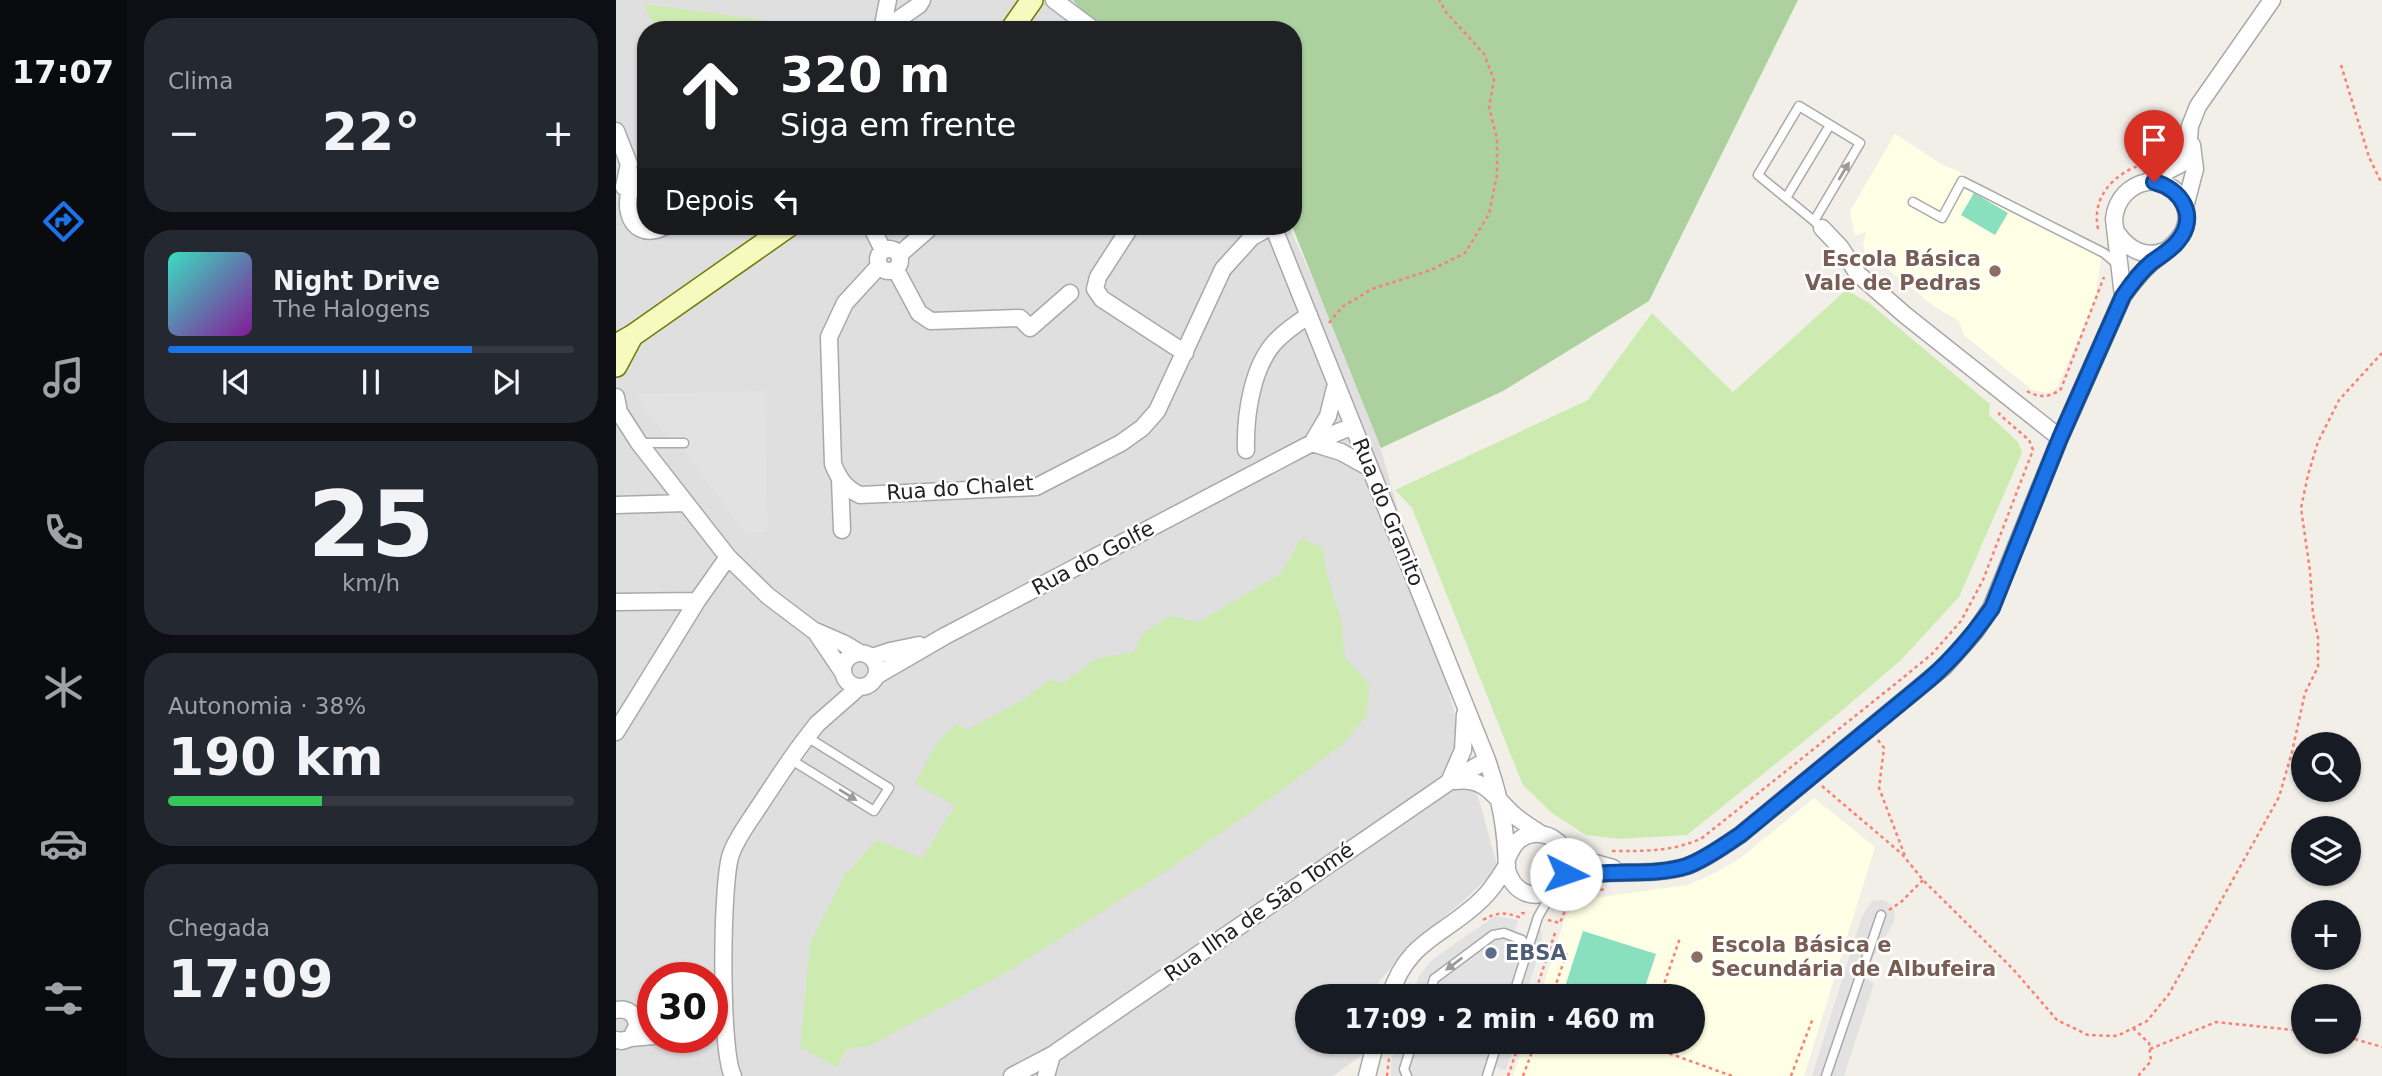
<!DOCTYPE html>
<html lang="pt">
<head>
<meta charset="utf-8">
<style>
  body { margin:0; font-family:"DejaVu Sans",sans-serif; background:#242831; color:#f1f3f6; height:100vh; display:flex; flex-direction:column; font-size:26px; white-space:nowrap }
  * { box-sizing:border-box; margin:0 }
  p { font-size:23px; color:#9ea1a6 }
  .icon { flex:none; width:38px; height:38px; fill:none; stroke:currentColor; stroke-width:2; stroke-linecap:round; stroke-linejoin:round }
  .map { position:relative; flex:1; overflow:hidden }
  .side { display:flex; flex-direction:column; gap:18px; padding:18px; background:#0d0f14; width:490px }
  .side>* { flex:none }
  .guide { position:absolute; left:21px; top:21px; width:665px; height:214px; border-radius:28px; box-shadow:0 2px 5px #0004; background:#202124; color:#fff; overflow:hidden }
  .tools { position:absolute; left:1675px; top:732px; display:grid; gap:14px }
  .tools a { display:grid; place-items:center; width:70px; height:70px; border-radius:50%; background:#171b24; box-shadow:0 2px 5px #0004; font-size:35px }
  .speed { position:absolute; left:21px; top:962px; display:flex; gap:14px; font-size:35px; font-weight:700; text-align:center }
  .speed>* { display:grid; place-content:center; width:91px; height:91px; border-radius:50%; background:#171b24; box-shadow:0 2px 5px #0004; line-height:1 }
  .speed .limit { border:10px solid #d22; background:#fff; color:#111 }
  .pin { position:absolute; display:grid; place-items:center; width:60px; height:60px; color:#fff; margin:-72px -30px; border-radius:50% 50% 50% 0; rotate:-45deg; box-shadow:0 0 7px #0007 }
  .pin .icon { rotate:45deg }
  .me { position:absolute; width:77px; margin:-38px; rotate:94deg; stroke-linejoin:round; filter:drop-shadow(0 0 5px #0008) }
  .turn { display:flex; align-items:center; gap:24px; height:147px; padding:0 28px; font-size:32px }
  .turn .icon { width:91px; height:91px; stroke-width:2.5 }
  .turn b { display:block; font-size:49px; line-height:60px }
  .then { display:flex; align-items:center; height:66px; padding:0 28px; background:#0003; gap:14px; font-size:26px }
  .big { font-size:52px; font-weight:700; line-height:1.1 }
  .side .widget { flex:1; display:flex; flex-direction:column; justify-content:center; gap:10px; min-width:0; padding:0 24px; border-radius:28px; background:#242831 }
  .side .dial { align-items:center; gap:0 }
  .dial b { font-size:91px; line-height:1 }
  .song { display:flex; align-items:center; gap:21px }
  .cover { width:84px; height:84px; border-radius:10px; background:linear-gradient(135deg,hsl(170 70% 55%),hsl(290 70% 35%)) }
  .played { height:7px; border-radius:4px; background:linear-gradient(90deg,#1a73e8 75%,#363941 75%) }
  .keys { display:flex; justify-content:space-around; direction:ltr }
  .heat { display:flex; justify-content:space-between; align-items:center; font-size:38px; direction:ltr }
  .charge { height:10px; border-radius:5px; background:linear-gradient(90deg,#34c759 38%,#363941 0) }
  .trip { position:absolute; left:679px; top:984px; width:410px; height:70px; border-radius:35px; background:#171b24; box-shadow:0 2px 5px #0004; font-weight:700; line-height:70px; text-align:center }
  main { display:flex; flex:1; min-height:0 }
  .tabs { display:flex; flex-direction:column; width:126px; justify-content:space-around; align-items:center; background:#090b0e; color:#9ea1a6 }
  .tabs .icon { width:49px; height:49px }
  .tabs .selected { color:#1a73e8 }
  .tabs b { font-size:32px; color:#f1f3f6 }
  .map>svg:first-child { display:block }
  .residential { fill:#e0dfdf; fill-rule:evenodd }
  .education { fill:#ffffe5 }
  .grass { fill:#cdebb0 }
  .forest { fill:#add19e }
  .pitch { fill:#88e0be }
  .parking { fill:#e2e2e2 }
  .lines { fill:none; stroke-linecap:round; stroke-linejoin:round }
  .service-casing { stroke:#a9a9a9; stroke-width:11 }
  .minor-casing { stroke:#a9a9a9; stroke-width:19 }
  .secondary-casing { stroke:#707d05; stroke-width:24 }
  .path { stroke:#fa8072; stroke-width:2.5; stroke-dasharray:3.5 3.5; stroke-linecap:butt }
  .service { stroke:#fff; stroke-width:8 }
  .minor { stroke:#fff; stroke-width:16 }
  .secondary { stroke:#f7fabf; stroke-width:21 }
  .oneway { fill:#9c9c9c }
  .route-casing { stroke:#114b97; stroke-width:18 }
  .route { stroke:#1a73e8; stroke-width:12 }
  .education-dot { fill:#8d6e63; stroke:#fff; stroke-width:2.5 }
  .service-dot { fill:#5c6f8a; stroke:#fff; stroke-width:2.5 }
  .labels { text-anchor:middle; stroke-width:5; stroke-linejoin:round; paint-order:stroke }
  .education-label { font-size:21px; font-weight:bold; fill:#785e54; stroke:#fff; text-anchor:end }
  .street-label { font-size:21px; fill:#222; stroke:#fff }
  .service-label { font-size:21px; font-weight:bold; fill:#4e5e75; stroke:#fff; text-anchor:start }
</style>
</head>
<body>
<main>
<nav class="tabs">
<b>17:07</b>
<svg class="icon selected" aria-label="directions" viewBox="0 0 24 24"><path d="M12 3l9 9-9 9-9-9zM9 14v-3h6M13 9l2 2-2 2"/></svg>
<svg class="icon" aria-label="music" viewBox="0 0 24 24"><path d="M9 18V5l10-2v13"/><circle cx="6" cy="18" r="3"/><circle cx="16" cy="16" r="3"/></svg>
<svg class="icon" aria-label="phone" viewBox="0 0 24 24"><path d="M5 4h4l2 5-3 2q2 4 5 5l2-3 5 2v4C11 20 4 13 5 4z"/></svg>
<svg class="icon" aria-label="climate" viewBox="0 0 24 24"><path d="M12 3v18M4 7l16 10M4 17L20 7"/></svg>
<svg class="icon" aria-label="car" viewBox="0 0 24 24"><path d="M5 17H2v-5l4-1 3-4h7l3 4 3 1v5h-3M9 17h6M6 11h13"/><circle cx="7" cy="17" r="2"/><circle cx="17" cy="17" r="2"/></svg>
<svg class="icon" aria-label="filters" viewBox="0 0 24 24"><path d="M4 7h16M4 17h16"/><circle cx="9" cy="7" r="2"/><circle cx="15" cy="17" r="2"/></svg>
</nav>
<section class="side">
<div class="widget"><p>Clima</p>
<div class="heat"><a>−</a><b class="big">22°</b><a>+</a></div>
</div>
<div class="widget">
<div class="song"><i class="cover"></i><div><b>Night Drive</b><p>The Halogens</p></div></div>
<div class="played"></div>
<div class="keys"><svg class="icon" aria-label="previous" viewBox="0 0 24 24"><path d="M18 5L8 12l10 7zM5 5v14"/></svg><svg class="icon" aria-label="pause" viewBox="0 0 24 24"><path d="M8 5v14M16 5v14"/></svg><svg class="icon" aria-label="next" viewBox="0 0 24 24"><path d="M6 5l10 7-10 7zM19 5v14"/></svg></div>
</div>
<div class="widget dial"><b>25</b><p>km/h</p></div>
<div class="widget"><p>Autonomia · 38%</p><b class="big">190 km</b><div class="charge"></div></div>
<div class="widget"><p>Chegada</p><b class="big">17:09</b></div>
</section>
<div class="map">
<svg width="1766" height="1076" viewBox="0 0 1766 1076">
  <rect width="100%" height="100%" fill="#f2efe9"/>
  <!-- residential -->
  <path class="residential" d="M0,0h464l42,30h-476v196h643l79,177 130,465 -37,35 -51,41 -36,44 -1,8h-66v45h60l-5,14 -29,21h-717zM37,978h59v60h-59z"/>
  <!-- education -->
  <path class="education" d="M1279,134l46,30 17,7 30,19 16,5 94,49 3,15 -6,40 -37,87 -9,7 -17,-3 -68,-55 -5,-14 -24,-14 -70,-56 -2,-6 3,-13 -11,4 -5,-25z
    M1198,798l61,49 -71,229h-291l12,-35h167v-45h-152l25,-78 12,-16 9,-3 101,-14 26,-11 26,-15z"/>
  <!-- grass -->
  <path class="grass" d="M28,4l119,16 -12,10h-95z
    M1230,290l23,13 121,101 -1,11 29,27 4,11 -63,144 -58,63 -62,53 -152,122 -67,4 -34,-4 -34,-22 -29,-28 -111,-277 -17,-18 193,-90 64,-87 81,79z
    M685,538l22,10 4,27 14,45 4,38 24,26 -2,31 -23,28 -76,57 -99,69 -160,102 -140,75 -22,3 -11,18 -36,-20 10,-103 35,-69 32,-35 45,18 33,-52 -40,-23 24,-43 18,-16 10,6 55,-30 27,-20 14,3 33,-24 37,-7 12,-21 26,-15 28,6 82,-49z"/>
  <!-- forest -->
  <path class="forest" d="M457,0h725l-149,301 -146,90 -122,57 -89,-222 1,-196h-184l-27,-19z"/>
  <!-- pitch -->
  <path class="pitch" d="M1358,193l34,20 -13,22 -34,-20z
    M967,931l73,23 -14,42h-80z"/>
  <!-- parking -->
  <path class="parking" d="M149,391l2,141 -21,1 -63,-83 -18,-16 -22,-26 -5,-14z
    M1267,900l8,4 4,8 -1,10 -32,55 12,6 -30,93h-32l50,-160 10,-15z
    M879,916l23,4 -3,12 10,4 5,-9 11,3 1,17 -18,49h-112l7,-20 14,-17z
    M781,1041h108v4l8,3 -7,22 -10,-3 -3,9h-102v-15z"/>
  <g class="lines">
    <!-- service casing -->
    <g class="service-casing">
      <path id="service" d="M1170,198l44,-73
        M1297,202l29,16 20,-37 142,72 13,11
        M1198,221l-56,-46 41,-69 61,37 -46,78 8,7
        M23,443h45
        M174,759l84,52 15,-23 -82,-51
        M813,996l5,-17 59,-44 11,-2 18,7 5,12
        M897,996l25,-79 15,-26
        M791,1076l-3,-7 9,-28
        M871,1076l11,-35
        M1210,1076l55,-161"/>
    </g>
    <!-- minor casing -->
    <g class="minor-casing">
      <path id="minor" d="M438,0l40,30
        M266,30l6,-30
        M267,30l36,-25 3,-5
        M0,131l13,33 -5,23
        M30,172c-30,14 -22,76 20,54
        M1532,181l33,-17 7,-11 2,-27 8,-20 74,-106
        M1569,207l10,-38 -3,-24
        M255,226l12,24
        M515,226l-33,51 -3,12 7,10 83,54
        M657,226l214,534c14,41 19,67 20,110 17,54 87,7 51,-28 -7,-6 -16,-9 -25,-8 -15,2 -21,13 -26,25
        M1206,228l18,19 18,27 47,41 155,123
        M1501,233c11,16 28,26 47,18
        M262 260a11 11 0 1 1 22 0a11 11 0 1 1-22 0Z
        M284,254l32,-28
        M263,266l-34,37 -16,34 4,127c6,15 12,24 27,31l176,-8 85,-44 21,-15 15,-17 66,-142 29,-32 20,-11
        M280,270l23,43 12,8 89,-3 10,10 40,-35
        M720,384l-8,32 -16,27 29,9 29,16
        M0,397l3,15 20,31 89,114 40,39 45,34 30,13 17,10
        M630,450c-1,-35 6,-87 33,-112 9,-9 20,-16 30,-23
        M224,479l2,51
        M0,505l70,-2
        M0,602l81,-1
        M201,634l25,37
        M227 670a17 17 0 1 1 34 0a17 17 0 1 1-34 0Z
        M256,657l18,-6 29,-6
        M260,676l69,-40 367,-193 41,-17
        M0,732l81,-131 31,-44
        M839,781c31,-4 38,15 59,34 8,7 18,13 27,19
        M833,782l14,-32 2,-36
        M946,846l11,11 40,11
        M945,883c39,-18 85,-4 126,-17 19,-7 36,-20 53,-31l204,-168 31,-35 16,-24 69,-170 63,-142c8,-11 15,-20 24,-29 18,-17 47,-31 38,-60 -13,-41 -67,-29 -71,12l9,77
        M774,996c17,-56 54,-60 91,-96 11,-10 18,-22 26,-35
        M0,1010c12,-2 20,4 21,16l-6,12 -9,3 -6,-1
        M15,1038l22,-2
        M117,1076c-13,-24 -12,-195 -2,-222 6,-17 18,-32 27,-46 16,-24 31,-48 49,-71l10,-13 41,-36
        M396,1076l40,-21 397,-273 38,-22
        M430,1076l6,-21
        M751,1076l9,-35"/>
    </g>
    <!-- secondary casing -->
    <g class="secondary-casing">
      <path id="secondary" d="M395,30l21,-30
        M0,345l16,-9 157,-110
        M0,366l16,-30"/>
    </g>
    <!-- path -->
    <path class="path" d="M1725,65l28,92 13,27
      M1482,229c-7,-34 18,-57 48,-66
      M713,323l13,-16 30,-18 59,-19 34,-17 24,-39 8,-39v-36l-8,-32 5,-27 -10,-26 -38,-42 -7,-12
      M1411,391c12,7 22,7 34,-2l43,-112
      M1262,740l6,8 -5,40 26,68
      M1206,786l80,68 21,26 90,89 44,51 31,15 29,1 30,-15 22,-27 110,-197 13,-45 13,-59 13,-26v-30l-5,-23 -3,-43 -9,-63 7,-33 10,-33 21,-42 43,-47
      M996,851c33,0 60,1 90,-13l192,-153 38,-31 15,-17 14,-16 22,-41 50,-130 -4,-10 -30,-26 3,-4
      M1273,910l12,-8 22,-22
      M867,920c14,-8 21,-8 36,-3l3,-4 6,1
      M932,920l12,3 9,-23 35,-11
      M748,994l5,2
      M918,996l22,-66
      M936,996l15,-44
      M1044,996l20,-58
      M1517,1028l16,15 2,18 -13,15
      M1732,1037l34,10
      M1019,1041l8,3 1,-3
      M1027,1044l89,32
      M1534,1049l66,-27 87,9
      M771,1076l2,-18
      M892,1076l12,-35
      M907,1076l13,-35
      M1175,1076l22,-58"/>
    <!-- service -->
    <use href="#service" class="service"/>
    <!-- minor -->
    <use href="#minor" class="minor"/>
    <!-- secondary -->
    <use href="#secondary" class="secondary"/>
  </g>
  <!-- one-way arrows -->
  <defs><path id="oneway-solid" d="M-6-.8H1V-3.2L6.5 0L1 3.2V.8H-6Z" transform="scale(1.75)"/></defs>
  <g class="oneway">
    <use href="#oneway-solid" transform="translate(1228 171) rotate(-59)"/>
    <use href="#oneway-solid" transform="translate(232 795) rotate(32)"/>
    <use href="#oneway-solid" transform="translate(838 964) rotate(143)"/>
  </g>
  <g class="lines">
    <!-- route casing -->
    <g class="route-casing">
      <path id="route" d="M950,874l-5,9c40,-18 85,-4 126,-17 19,-7 36,-20 53,-31l180,-148c29,-23 51,-49 72,-79l68,-170 63,-142c9,-13 17,-24 29,-34 9,-6 20,-13 26,-21 21,-25 3,-52 -24,-59"/>
    </g>
    <!-- route -->
    <use href="#route" class="route"/>
  </g>
  <!-- markers -->
  <g class="education-dot">
    <circle cx="1379" cy="271" r="7"/>
    <circle cx="1081" cy="957" r="7"/>
  </g>
  <circle class="service-dot" cx="875" cy="953" r="7"/>
  <g class="labels">
    <!-- education labels -->
    <g class="education-label">
      <text x="1365" y="266">Escola Básica<tspan x="1365" dy="24">Vale de Pedras</tspan></text>
      <text x="1095" y="952" text-anchor="start">Escola Básica e<tspan x="1095" dy="24">Secundária de Albufeira</tspan></text>
    </g>
    <!-- street labels -->
    <g class="street-label">
      <text transform="translate(344 488) rotate(-4)" y="7">Rua do Chalet</text>
      <text transform="translate(772 512) rotate(68)" y="7">Rua do Granito</text>
      <text transform="translate(477 558) rotate(-28)" y="7">Rua do Golfe</text>
      <text transform="translate(643 912) rotate(-35)" y="7">Rua Ilha de São Tomé</text>
    </g>
    <!-- service labels -->
    <g class="service-label">
      <text x="889" y="960">EBSA</text>
    </g>
  </g>
</svg>
<div class="tools">
<a><svg class="icon" aria-label="search" viewBox="0 0 24 24"><circle cx="10" cy="10" r="6"/><path d="M15 15l6 6"/></svg></a>
<a><svg class="icon" aria-label="layers" viewBox="0 0 24 24"><path d="M12 4l9 5-9 5-9-5zM3 14l9 5 9-5"/></svg></a>
<a>+</a>
<a>−</a>
</div>
<div class="speed"><div class="limit">30</div></div>
<div class="pin" style="left:1538px;top:182px;background:#d93025"><svg class="icon" aria-label="arrive" viewBox="0 0 24 24"><path d="M6 21V4h12l-3 4 3 4H6"/></svg></div>
<svg class="me" style="left:950px;top:874px" viewBox="-20 -20 40 40"><circle r="19" fill="#fff"/><path d="M0-13L10 11 0 6-10 11z" fill="#1a73e8"/></svg>
<div class="trip">17:09 · 2 min · 460 m</div>
<div class="guide">
<div class="turn"><svg class="icon" aria-label="ahead" viewBox="0 0 24 24"><path d="M12 20V5M6 11l6-6 6 6"/></svg><div><b>320 m</b>Siga em frente</div></div>
<div class="then">Depois<svg class="icon" aria-label="left" viewBox="0 0 24 24"><path d="M17 20v-9H6M10 6l-5 5 5 5"/></svg></div>
</div>
</div>
</main>
</body>
</html>
